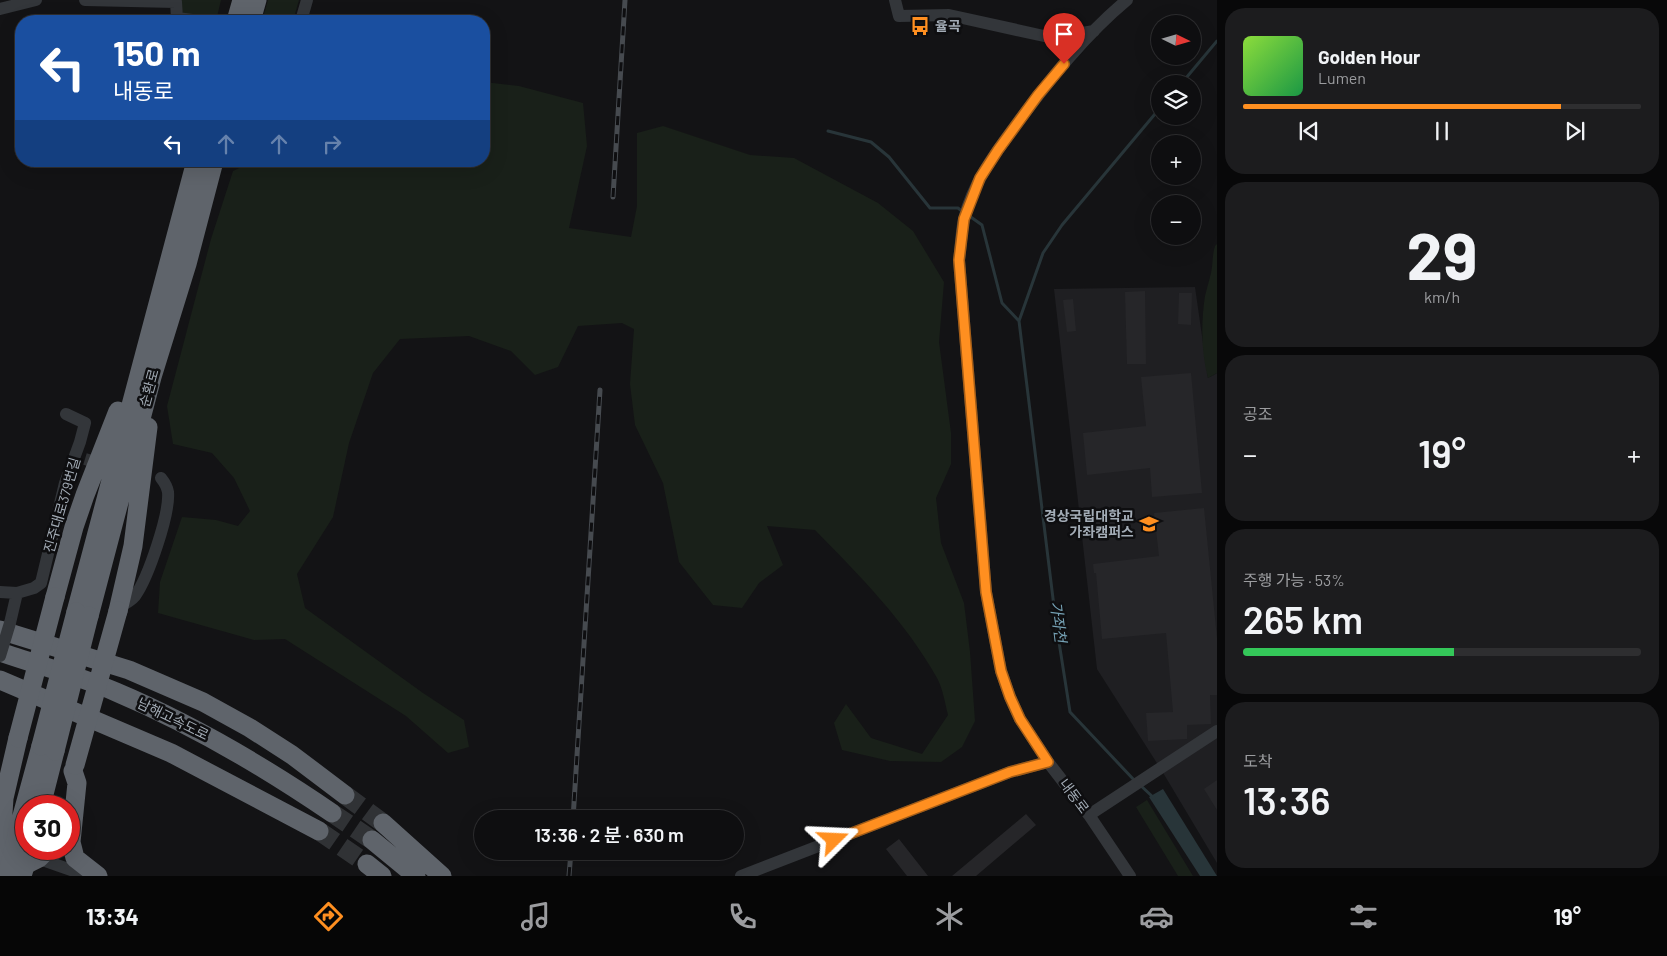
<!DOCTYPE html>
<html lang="ko">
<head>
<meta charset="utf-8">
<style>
  body { margin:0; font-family:Barlow,"Noto Sans KR",sans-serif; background:#1c1c1e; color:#f1f3f6; height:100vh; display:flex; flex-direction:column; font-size:19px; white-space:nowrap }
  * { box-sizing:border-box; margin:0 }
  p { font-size:16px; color:#9b9c9f }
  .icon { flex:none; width:28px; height:28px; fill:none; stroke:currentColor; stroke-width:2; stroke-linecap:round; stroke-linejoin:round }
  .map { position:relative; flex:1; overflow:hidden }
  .side { display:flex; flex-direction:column; gap:8px; padding:8px; background:#080809; width:450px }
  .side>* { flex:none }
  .banner { position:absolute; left:15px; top:15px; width:475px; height:152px; border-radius:20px; box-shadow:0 5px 20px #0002,0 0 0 1px #2e2e30; background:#1a4fa0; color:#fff; overflow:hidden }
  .needle { width:32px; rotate:95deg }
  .buttons { position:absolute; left:1151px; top:15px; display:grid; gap:10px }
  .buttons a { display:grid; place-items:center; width:50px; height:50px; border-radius:50%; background:#0e0e10; box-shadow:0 5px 20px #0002,0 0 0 1px #2e2e30; font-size:25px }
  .speed { position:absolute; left:15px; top:795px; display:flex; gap:10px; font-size:25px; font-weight:700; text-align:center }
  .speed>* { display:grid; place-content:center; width:65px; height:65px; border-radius:50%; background:#0e0e10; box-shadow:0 5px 20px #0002,0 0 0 1px #2e2e30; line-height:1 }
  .speed .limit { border:8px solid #d22; background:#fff; color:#111 }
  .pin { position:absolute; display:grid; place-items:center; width:42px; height:42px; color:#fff; margin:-51px -21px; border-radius:50% 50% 50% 0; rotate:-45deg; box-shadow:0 0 5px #0007 }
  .pin .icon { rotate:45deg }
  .me { position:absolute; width:55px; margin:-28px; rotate:69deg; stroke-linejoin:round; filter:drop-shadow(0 0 4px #0008) }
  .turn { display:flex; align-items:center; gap:18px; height:105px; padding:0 15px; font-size:22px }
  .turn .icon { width:65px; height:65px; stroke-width:2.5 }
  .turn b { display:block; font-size:35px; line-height:42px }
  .lanes { display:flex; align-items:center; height:48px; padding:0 15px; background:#0003; justify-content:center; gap:25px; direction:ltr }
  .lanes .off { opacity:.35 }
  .big { font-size:38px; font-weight:600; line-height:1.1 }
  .side .card { flex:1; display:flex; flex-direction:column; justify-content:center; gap:8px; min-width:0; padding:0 18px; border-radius:20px; background:#1c1c1e }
  .side .dial { align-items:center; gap:0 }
  .dial b { font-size:65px; line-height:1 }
  .song { display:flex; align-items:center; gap:15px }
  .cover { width:60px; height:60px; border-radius:8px; background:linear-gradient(135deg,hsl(90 70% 55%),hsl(140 70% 35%)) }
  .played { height:5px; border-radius:2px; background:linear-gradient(90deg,#ff8f20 80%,#2e2e30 80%) }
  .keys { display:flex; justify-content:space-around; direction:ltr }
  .heat { display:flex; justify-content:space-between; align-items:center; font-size:28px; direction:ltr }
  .charge { height:8px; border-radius:4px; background:linear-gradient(90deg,#34c759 53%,#2e2e30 0) }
  .trip { position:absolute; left:474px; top:810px; width:270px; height:50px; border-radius:25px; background:#0e0e10; box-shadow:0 5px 20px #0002,0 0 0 1px #2e2e30; font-weight:600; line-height:50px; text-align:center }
  .tabs { display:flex; height:80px; justify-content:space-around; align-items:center; background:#060606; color:#9b9c9f }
  .tabs .icon { width:35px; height:35px }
  .tabs .current { color:#ff8f20 }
  .tabs b { font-size:22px; color:#f1f3f6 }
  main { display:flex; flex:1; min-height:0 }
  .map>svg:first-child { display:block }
  .built { fill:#1f1f22 }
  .green { fill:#192019 }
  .water { fill:#283539 }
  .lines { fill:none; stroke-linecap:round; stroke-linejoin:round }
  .stream { stroke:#283539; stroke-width:3 }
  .building { fill:#262629 }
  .minor-tunnel { stroke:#303235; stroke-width:12; stroke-dasharray:12 6; stroke-linecap:butt }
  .highway-tunnel { stroke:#303235; stroke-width:19; stroke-dasharray:19 9; stroke-linecap:butt }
  .minor { stroke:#33363a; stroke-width:12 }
  .highway { stroke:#5f646b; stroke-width:19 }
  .rail-casing { stroke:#464a4f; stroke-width:5 }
  .rail { stroke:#0e0e10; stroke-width:3; stroke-dasharray:9; stroke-linecap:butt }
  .minor-bridge { stroke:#33363a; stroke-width:12 }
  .highway-bridge { stroke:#5f646b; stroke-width:19 }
  .route-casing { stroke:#a65d15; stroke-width:12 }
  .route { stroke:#ff8f20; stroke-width:9 }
  .labels { text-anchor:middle; stroke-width:5; stroke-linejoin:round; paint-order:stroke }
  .poi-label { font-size:14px; font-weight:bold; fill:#a3acb6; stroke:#0e0e10; text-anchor:start }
  .street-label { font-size:14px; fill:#a3acb6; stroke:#0e0e10 }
  .water-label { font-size:15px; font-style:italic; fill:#76a2b5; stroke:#0e0e10 }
</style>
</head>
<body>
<main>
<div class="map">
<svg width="1217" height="876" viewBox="0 0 1217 876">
  <rect width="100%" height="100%" fill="#131315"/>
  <!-- built -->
  <path class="built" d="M1195,287l13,91 9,-5v490l-55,-92 -65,-102 -43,-380z"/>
  <!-- green -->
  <path class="green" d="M180,0h41l-5,21h-32z
    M268,0h31l-6,21h-31z
    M484,82l35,4 64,17 4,43 -18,82 62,9 6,-31v-73l26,-7 87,29 44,3 84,45 35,28 31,51 -5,60 12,91v31l-15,34 5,45 23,60 6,49 5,69 -13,26 -21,15 -51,-1 -48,-11 -8,-27 12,-19 25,34 51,16 26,-39c-3,-12 -5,-26 -11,-37 -31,-56 -78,-103 -122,-148l-48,-4 16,39 -24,18 -17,25 -29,-3 -34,-43 -16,-79 -28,-58 -5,-41 4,-55 -12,-6 -44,3 -20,41 -23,8 -24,-24 -42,-15 -69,3 -27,34 -24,70 -16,74 -36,57 8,34 118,85 41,27 5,27 -21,6 -42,-37 -121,-77 -31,1 -96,-27 2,-31 22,-65 34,3 22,6 12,-15 -16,-33 -22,-25 -39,-9 -6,-38 44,-167 22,-68 21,-10h230z
    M1217,244v129l-9,5c-7,-26 -7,-56 -3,-82 2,-8 4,-15 6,-23 2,-9 1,-18 4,-27z
    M1147,800l46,76h1h-16l-42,-69z"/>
  <!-- water -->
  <path class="water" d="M1163,789l54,87h-17l-51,-79z"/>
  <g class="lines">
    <!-- stream -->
    <path class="stream" d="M1181,84l36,-43
      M828,131l43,11 18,15 41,51h28l5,4
      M968,215l14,10 20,78 17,18
      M1135,781l-65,-69 -14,-89 -37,-302 24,-68 19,-28 98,-117
      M1140,785l14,13"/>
  </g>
  <!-- building -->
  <path class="building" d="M1145,291l1,73h-19l-2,-72z
    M1179,293h13l-1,32 -13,-1z
    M1073,299l3,32 -9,1 -4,-32z
    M1191,373l11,120 -50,4 -2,-29 -63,7 -4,-42 63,-7 -5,-49z
    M1204,508l13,130v57h-7l1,29 -24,1v14l-39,2 -2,-28 27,-1 -7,-79 -64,6 -6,-66h-2l-1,-9 66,-8 -5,-43z
    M1217,780v30l-13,-21z
    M1026,814l10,11 -60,51h-24z
    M899,839l29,37h-21l-21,-27z"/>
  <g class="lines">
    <!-- minor-tunnel -->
    <path class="minor-tunnel" d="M85,459l20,6"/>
    <!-- highway-tunnel -->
    <path class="highway-tunnel" d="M345,795l38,28
      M332,813l40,27
      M319,831l48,33"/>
    <!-- minor -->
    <path class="minor" d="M85,0l91,2 1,16 23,3
      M895,0l4,16 50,-1 95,21 15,1 35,-6
      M1127,0c-42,35 -76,78 -109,122 -22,30 -45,60 -54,97 -3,13 -3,28 -5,41l27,332 15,79 9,26 10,22 28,43 41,53 41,61
      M0,9l36,-9
      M301,21l6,-21
      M0,592l17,1
      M119,607c6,-3 12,-6 16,-11 13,-18 35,-82 33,-104 -1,-6 -3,-9 -7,-14
      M10,623l7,-30 17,-5 7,-5 24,-100 15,-41 5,-19 -19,-9
      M1089,815l128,-84
      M34,857l54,19
      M741,876l269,-104 38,-10"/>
    <!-- highway -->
    <path class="highway" d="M236,21l6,-21
      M251,21l6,-21
      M55,597l19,-70 11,-32 33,-84
      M118,611l15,-65 15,-119
      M76,612l120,-451
      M89,616l63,-239 35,-113 27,-103
      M0,630l129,40 74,32 47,26 42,27 53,40
      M0,652c37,13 80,24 116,40 76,32 147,74 216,121
      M0,680l171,73 148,78
      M73,771l4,12 -6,59 4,16 23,18
      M41,806l14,-55
      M383,823l59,53
      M19,827l22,-81
      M372,840l44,36
      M367,864l15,12
      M10,869l-8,-41 2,-30 14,-60
      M15,870l24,-12 9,-9"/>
    <!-- rail casing -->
    <g class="rail-casing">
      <path id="rail" d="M613,197l12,-197
        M573,819l27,-429
        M569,876l2,-25"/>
    </g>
    <!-- rail -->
    <use href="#rail" class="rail"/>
    <!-- minor-bridge -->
    <path class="minor-bridge" d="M0,656l10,-33"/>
    <!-- highway-bridge -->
    <path class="highway-bridge" d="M18,738l37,-141
      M41,746l35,-134
      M55,751l34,-135
      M75,765l43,-154
      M7,876l12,-49
      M22,876l8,-27"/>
  </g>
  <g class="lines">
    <!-- route casing -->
    <g class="route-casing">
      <path id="route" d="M834,840l176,-68 38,-10 -28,-43 -10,-22 -9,-26 -15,-79 -27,-332 5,-41 16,-41 18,-28 40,-55 26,-31"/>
    </g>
    <!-- route -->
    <use href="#route" class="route"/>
  </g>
  <!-- icons -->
  <defs>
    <g id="bus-bare" transform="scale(1.5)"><path d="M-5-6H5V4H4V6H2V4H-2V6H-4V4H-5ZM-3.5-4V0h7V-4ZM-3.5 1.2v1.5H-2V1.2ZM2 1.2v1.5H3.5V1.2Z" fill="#ff8f20" stroke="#0e0e10" stroke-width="2.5" paint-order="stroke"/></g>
    <g id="university-bare" transform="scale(1.5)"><path d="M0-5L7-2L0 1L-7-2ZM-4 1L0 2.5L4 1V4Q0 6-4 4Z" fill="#ff8f20" stroke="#0e0e10" stroke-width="2.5" paint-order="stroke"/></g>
  </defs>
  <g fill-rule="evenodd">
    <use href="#bus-bare" x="920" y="26"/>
    <use href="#university-bare" x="1149" y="524"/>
  </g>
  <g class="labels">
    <!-- poi labels -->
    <g class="poi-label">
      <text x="935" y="31">율곡</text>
      <text x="1134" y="521" text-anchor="end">경상국립대학교<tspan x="1134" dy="16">가좌캠퍼스</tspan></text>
    </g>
    <!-- street labels -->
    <g class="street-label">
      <text transform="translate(149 388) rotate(-75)" y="5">순환로</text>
      <text transform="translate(62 505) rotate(-74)" y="5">진주대로379번길</text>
      <text transform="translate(173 719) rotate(26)" y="5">남해고속도로</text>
      <text transform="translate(1074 796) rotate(53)" y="5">내동로</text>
    </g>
    <!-- water labels -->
    <g class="water-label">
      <text transform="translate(1058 622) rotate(83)" y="5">가좌천</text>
    </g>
  </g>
</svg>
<div class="buttons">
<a><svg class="needle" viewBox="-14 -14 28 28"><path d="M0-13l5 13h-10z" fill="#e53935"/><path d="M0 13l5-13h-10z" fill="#9b9c9f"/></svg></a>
<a><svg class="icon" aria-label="layers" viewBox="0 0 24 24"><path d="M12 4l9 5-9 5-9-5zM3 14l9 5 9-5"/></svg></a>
<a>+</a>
<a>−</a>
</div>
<div class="speed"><div class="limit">30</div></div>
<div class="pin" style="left:1064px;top:64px;background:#d93025"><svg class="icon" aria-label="arrive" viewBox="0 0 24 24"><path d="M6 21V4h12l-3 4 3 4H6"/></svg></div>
<svg class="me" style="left:834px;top:840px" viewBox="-20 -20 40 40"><path d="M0-17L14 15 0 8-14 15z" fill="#ff8f20" stroke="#fff" stroke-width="4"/></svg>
<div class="trip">13:36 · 2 분 · 630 m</div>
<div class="banner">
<div class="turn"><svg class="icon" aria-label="left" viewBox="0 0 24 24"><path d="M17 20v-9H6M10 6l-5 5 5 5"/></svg><div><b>150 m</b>내동로</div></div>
<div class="lanes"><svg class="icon" aria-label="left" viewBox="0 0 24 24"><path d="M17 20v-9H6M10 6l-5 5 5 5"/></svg><svg class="icon off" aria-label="ahead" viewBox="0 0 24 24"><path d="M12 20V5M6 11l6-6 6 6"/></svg><svg class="icon off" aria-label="ahead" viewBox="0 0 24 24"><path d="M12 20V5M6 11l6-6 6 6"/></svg><svg class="icon off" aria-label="right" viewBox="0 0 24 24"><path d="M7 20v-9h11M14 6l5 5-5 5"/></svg></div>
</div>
</div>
<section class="side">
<div class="card">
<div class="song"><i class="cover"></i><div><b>Golden Hour</b><p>Lumen</p></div></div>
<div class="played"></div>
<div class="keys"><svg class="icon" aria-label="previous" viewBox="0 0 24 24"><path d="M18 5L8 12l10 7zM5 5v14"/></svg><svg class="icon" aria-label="pause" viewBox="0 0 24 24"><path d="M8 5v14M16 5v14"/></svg><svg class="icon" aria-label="next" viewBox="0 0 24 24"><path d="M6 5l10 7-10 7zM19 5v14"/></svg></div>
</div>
<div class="card dial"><b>29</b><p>km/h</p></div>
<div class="card"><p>공조</p>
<div class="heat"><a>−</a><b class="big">19°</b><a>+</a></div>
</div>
<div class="card"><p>주행 가능 · 53%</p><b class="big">265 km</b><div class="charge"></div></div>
<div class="card"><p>도착</p><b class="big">13:36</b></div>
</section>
</main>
<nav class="tabs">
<b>13:34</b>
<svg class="icon current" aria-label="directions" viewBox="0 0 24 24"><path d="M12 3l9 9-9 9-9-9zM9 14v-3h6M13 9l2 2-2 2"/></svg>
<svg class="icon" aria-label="music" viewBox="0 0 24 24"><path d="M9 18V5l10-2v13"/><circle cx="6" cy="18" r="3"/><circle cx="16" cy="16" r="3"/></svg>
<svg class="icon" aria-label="phone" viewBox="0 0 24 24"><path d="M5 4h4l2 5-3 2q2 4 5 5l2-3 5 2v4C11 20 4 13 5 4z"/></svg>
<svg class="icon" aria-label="climate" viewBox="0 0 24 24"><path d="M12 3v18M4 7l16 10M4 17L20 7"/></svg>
<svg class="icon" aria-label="car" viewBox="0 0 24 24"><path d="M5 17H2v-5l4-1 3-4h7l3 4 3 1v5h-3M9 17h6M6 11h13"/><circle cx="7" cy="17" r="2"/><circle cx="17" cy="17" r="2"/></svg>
<svg class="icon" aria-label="filters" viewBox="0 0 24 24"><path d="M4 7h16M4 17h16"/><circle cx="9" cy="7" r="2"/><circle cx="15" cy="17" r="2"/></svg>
<b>19°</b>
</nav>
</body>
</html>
